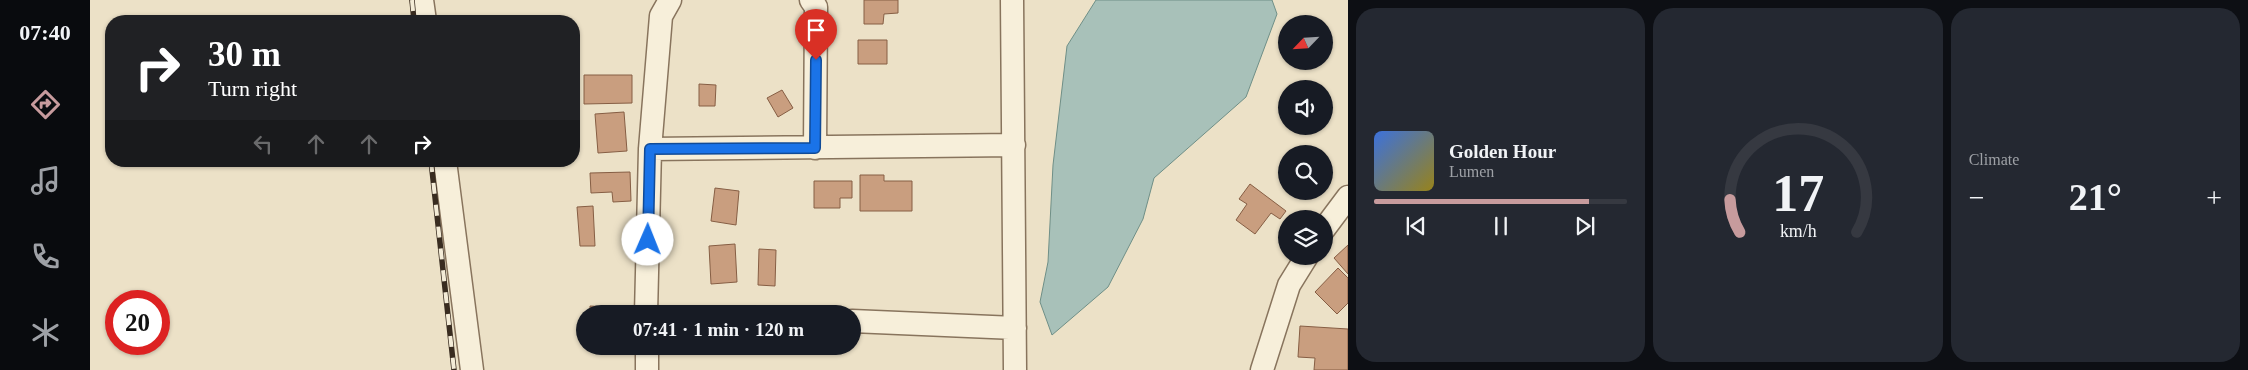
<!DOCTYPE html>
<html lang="en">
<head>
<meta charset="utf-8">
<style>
  body { margin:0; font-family:Georgia,serif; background:#242831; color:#f1f3f6; height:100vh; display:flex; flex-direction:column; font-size:19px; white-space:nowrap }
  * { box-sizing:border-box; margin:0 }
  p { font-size:16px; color:#9ea1a6 }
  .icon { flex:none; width:28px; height:28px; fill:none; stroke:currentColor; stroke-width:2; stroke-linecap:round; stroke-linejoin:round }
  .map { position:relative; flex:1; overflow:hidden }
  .details { display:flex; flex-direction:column; gap:8px; padding:8px; background:#0d0f14; width:900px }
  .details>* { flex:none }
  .hud { position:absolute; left:15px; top:15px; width:475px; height:152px; border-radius:20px; box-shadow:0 1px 4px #0004; background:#202124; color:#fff; overflow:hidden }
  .needle { width:32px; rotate:245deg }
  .buttons { position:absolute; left:1188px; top:15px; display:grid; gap:10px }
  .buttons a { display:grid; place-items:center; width:55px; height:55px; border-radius:50%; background:#171b24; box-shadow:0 1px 4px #0004; font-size:25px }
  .speed { position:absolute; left:15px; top:290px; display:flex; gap:10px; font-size:25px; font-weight:700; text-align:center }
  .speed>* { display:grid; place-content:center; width:65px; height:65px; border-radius:50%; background:#171b24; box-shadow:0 1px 4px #0004; line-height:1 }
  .speed .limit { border:8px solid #d22; background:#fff; color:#111 }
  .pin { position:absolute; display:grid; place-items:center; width:42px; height:42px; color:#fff; margin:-51px -21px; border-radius:50% 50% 50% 0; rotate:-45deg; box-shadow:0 0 5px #0007 }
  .pin .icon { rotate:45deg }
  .me { position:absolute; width:55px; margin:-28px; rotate:1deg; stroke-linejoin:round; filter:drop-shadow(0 0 4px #0008) }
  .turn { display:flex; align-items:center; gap:18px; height:105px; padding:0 20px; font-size:22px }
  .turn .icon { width:65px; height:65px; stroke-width:2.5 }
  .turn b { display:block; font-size:35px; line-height:42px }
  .lanes { display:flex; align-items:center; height:48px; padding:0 20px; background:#0003; justify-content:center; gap:25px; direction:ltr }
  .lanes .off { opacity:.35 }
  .big { font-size:38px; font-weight:700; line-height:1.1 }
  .details .card { flex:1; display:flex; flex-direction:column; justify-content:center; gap:8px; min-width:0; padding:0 18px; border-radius:20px; background:#242831 }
  .details .dial { align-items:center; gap:0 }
  .dial svg { height:130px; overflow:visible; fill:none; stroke:#363941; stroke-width:7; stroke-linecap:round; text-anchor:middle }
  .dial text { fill:#f1f3f6; stroke:none }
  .song { display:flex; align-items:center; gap:15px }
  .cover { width:60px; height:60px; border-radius:8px; background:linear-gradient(135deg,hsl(220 70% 55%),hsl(50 70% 35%)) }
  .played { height:5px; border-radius:2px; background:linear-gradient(90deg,#c79b9d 85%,#363941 85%) }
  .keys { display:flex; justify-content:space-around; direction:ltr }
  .heat { display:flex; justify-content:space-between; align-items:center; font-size:28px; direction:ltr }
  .details .tiles { flex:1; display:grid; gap:8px; grid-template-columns:repeat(3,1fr) }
  .trip { position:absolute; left:486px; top:305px; width:285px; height:50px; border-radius:25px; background:#171b24; box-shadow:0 1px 4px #0004; font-weight:700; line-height:50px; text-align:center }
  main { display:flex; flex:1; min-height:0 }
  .tabs { display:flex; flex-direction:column; width:90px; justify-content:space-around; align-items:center; background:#090b0e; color:#9ea1a6 }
  .tabs .icon { width:35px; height:35px }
  .tabs .on { color:#c79b9d }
  .tabs b { font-size:22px; color:#f1f3f6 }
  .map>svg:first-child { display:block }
  .water { fill:#a8c1b9; stroke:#6f8f87 }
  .building { fill:#c99e7f; stroke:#865e44 }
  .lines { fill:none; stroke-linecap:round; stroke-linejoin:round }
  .minor-casing { stroke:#88745d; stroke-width:25 }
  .minor { stroke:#f7efda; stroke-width:22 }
  .rail-casing { stroke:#392c20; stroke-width:5.5 }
  .rail { stroke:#f4ecd7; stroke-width:4; stroke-dasharray:11; stroke-linecap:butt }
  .route-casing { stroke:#114b97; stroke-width:12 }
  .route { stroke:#1a73e8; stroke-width:9 }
</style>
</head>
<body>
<main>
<nav class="tabs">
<b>07:40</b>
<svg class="icon on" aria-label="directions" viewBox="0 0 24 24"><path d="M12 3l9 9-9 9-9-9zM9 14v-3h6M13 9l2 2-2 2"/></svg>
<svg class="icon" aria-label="music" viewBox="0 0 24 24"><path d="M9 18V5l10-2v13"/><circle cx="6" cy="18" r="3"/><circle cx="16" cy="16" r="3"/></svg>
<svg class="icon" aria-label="phone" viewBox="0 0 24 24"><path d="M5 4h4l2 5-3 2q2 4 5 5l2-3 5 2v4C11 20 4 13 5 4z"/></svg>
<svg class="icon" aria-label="climate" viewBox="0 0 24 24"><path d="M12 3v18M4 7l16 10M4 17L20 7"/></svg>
</nav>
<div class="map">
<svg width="1258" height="370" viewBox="0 0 1258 370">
  <rect width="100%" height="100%" fill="#ece1c7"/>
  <!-- water -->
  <path class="water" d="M1006,0h176l5,14 -31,83 -92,81 -11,41 -35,68 -56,48 -12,-33 8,-40 5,-97 14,-119z"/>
  <!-- building -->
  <path class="building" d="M774,0h34v13l-14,1 -1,10h-19z
    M768,40h29v24h-29z
    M494,75h48v28l-48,1z
    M609,84l17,1 -1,21h-16z
    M692,90l11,18 -15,9 -11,-19z
    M534,112l3,39 -29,2 -3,-39z
    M540,172l1,29 -18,1 -1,-10 -21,1 -1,-20z
    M770,175h24v6h28v30h-52z
    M724,181h38v17h-12v10h-26z
    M1160,184l36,27 -6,8 -9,-6 -16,21 -19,-14 11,-16 -8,-5z
    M625,188l24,3 -3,34 -25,-4z
    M503,206l2,40h-15l-3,-39z
    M645,244l2,38 -26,2 -2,-38z
    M1258,245v29l-14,-16z
    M669,249l17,1 -1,36 -17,-1z
    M1248,268l10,10v25l-11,11 -22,-22z
    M500,306l37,2v6h-37z
    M1210,326l48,3v41h-34l1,-12 -17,-1z"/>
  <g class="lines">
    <!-- minor casing -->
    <g class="minor-casing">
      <path id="minor" d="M332,0l3,21
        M721,0l5,7 -1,141
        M922,0l3,370
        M560,149l364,-4
        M355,161l27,209
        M1234,229l24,-32
        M556,314l4,-165 11,-133 9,-16
        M762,321l163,7
        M557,346v24
        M1172,370l27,-85 18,-29"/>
    </g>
    <!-- minor -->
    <use href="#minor" class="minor"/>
    <!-- rail casing -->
    <g class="rail-casing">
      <path id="rail" d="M322,0l2,21
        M341,161l23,209"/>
    </g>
    <!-- rail -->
    <use href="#rail" class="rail"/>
  </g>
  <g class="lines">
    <!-- route casing -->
    <g class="route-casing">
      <path id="route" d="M558,240l2,-91 165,-1 1,-88"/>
    </g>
    <!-- route -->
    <use href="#route" class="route"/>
  </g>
</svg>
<div class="buttons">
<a><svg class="needle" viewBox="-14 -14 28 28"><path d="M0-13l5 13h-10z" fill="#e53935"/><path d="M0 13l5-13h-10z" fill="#9ea1a6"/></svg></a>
<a><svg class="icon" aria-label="sound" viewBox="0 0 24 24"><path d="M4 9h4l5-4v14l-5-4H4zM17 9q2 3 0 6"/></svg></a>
<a><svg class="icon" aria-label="search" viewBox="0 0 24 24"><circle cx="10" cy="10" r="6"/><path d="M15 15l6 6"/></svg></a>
<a><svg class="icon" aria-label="layers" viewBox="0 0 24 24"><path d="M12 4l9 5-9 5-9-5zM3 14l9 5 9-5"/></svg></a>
</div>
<div class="speed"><div class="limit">20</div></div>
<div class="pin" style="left:726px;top:60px;background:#d93025"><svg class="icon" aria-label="arrive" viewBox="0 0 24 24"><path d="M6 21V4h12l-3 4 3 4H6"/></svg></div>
<svg class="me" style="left:558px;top:240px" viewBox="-20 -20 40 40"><circle r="19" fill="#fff"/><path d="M0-13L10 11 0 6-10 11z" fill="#1a73e8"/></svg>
<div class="trip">07:41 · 1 min · 120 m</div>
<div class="hud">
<div class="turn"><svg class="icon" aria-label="right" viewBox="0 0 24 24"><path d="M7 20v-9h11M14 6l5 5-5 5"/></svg><div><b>30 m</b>Turn right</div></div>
<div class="lanes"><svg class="icon off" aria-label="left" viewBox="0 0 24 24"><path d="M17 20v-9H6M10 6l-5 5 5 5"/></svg><svg class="icon off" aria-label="ahead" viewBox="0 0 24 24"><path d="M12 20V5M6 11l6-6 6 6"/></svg><svg class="icon off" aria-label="ahead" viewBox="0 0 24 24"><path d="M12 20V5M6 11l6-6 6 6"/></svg><svg class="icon" aria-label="right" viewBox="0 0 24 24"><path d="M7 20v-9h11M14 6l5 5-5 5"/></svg></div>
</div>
</div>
<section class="details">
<div class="tiles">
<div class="card">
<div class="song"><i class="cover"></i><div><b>Golden Hour</b><p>Lumen</p></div></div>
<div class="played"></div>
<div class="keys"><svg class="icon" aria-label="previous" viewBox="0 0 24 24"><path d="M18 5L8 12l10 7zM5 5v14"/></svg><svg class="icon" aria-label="pause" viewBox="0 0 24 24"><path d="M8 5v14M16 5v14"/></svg><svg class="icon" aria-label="next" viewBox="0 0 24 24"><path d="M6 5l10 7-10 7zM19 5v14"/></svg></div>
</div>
<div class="card dial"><svg viewBox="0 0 100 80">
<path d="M14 69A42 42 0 1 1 86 69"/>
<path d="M14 69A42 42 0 0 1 8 49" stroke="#c79b9d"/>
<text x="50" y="56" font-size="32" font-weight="700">17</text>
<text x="50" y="72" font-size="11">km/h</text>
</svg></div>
<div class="card"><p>Climate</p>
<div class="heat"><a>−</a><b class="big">21°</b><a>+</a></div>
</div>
</div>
</section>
</main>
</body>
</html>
